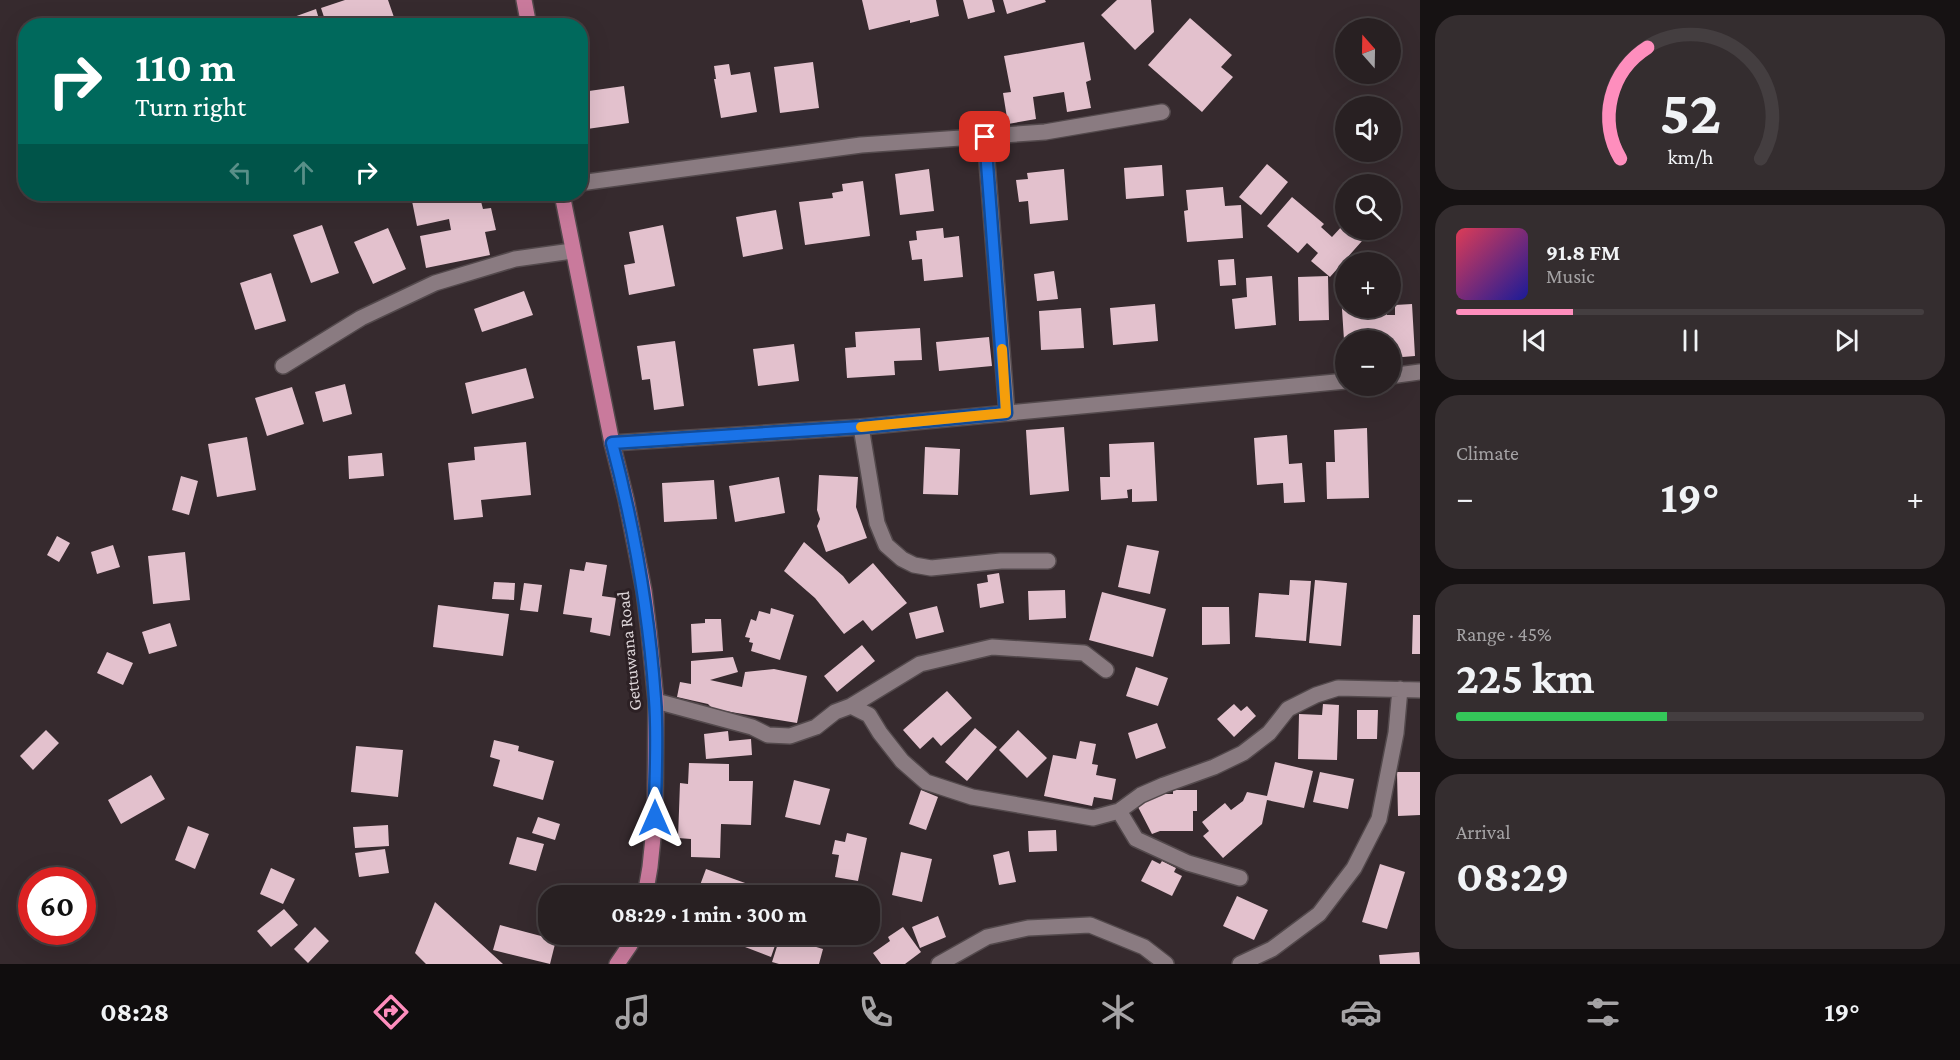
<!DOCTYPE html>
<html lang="en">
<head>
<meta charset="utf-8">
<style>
  body { margin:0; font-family:"Crimson Pro",serif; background:#342d2f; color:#f1f3f6; height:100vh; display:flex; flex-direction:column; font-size:22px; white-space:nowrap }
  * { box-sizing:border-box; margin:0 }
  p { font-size:20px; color:#a5a3a5 }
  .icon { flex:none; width:33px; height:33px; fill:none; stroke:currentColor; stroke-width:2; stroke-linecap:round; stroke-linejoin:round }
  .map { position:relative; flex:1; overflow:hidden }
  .drawer { display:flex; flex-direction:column; gap:15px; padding:15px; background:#161213; width:540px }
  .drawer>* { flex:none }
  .guide { position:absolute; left:18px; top:18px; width:570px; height:183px; border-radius:24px; box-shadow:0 6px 24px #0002,0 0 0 2px #443e40; background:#00695c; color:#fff; overflow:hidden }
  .needle { width:39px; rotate:340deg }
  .fabs { position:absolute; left:1335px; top:18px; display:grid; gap:12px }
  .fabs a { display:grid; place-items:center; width:66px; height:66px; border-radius:50%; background:#282022; box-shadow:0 6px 24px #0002,0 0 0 2px #443e40; font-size:30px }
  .speed { position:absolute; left:18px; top:867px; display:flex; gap:12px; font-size:30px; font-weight:700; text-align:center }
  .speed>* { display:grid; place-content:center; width:78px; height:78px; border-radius:50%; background:#282022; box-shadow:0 6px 24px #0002,0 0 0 2px #443e40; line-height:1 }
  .speed .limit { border:9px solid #d22; background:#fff; color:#111 }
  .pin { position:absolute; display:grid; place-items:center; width:51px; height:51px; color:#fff; margin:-26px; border-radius:12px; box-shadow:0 3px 9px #0006 }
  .me { position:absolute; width:66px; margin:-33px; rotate:0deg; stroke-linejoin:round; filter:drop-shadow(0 0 4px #0008) }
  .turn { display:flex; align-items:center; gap:21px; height:126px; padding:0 18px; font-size:27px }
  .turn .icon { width:78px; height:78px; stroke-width:2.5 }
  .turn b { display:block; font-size:42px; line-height:51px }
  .lanes { display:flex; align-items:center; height:57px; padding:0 18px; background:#0003; justify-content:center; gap:30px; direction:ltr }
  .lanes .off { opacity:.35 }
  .big { font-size:45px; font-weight:700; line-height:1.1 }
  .drawer .tile { flex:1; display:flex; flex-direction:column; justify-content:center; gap:9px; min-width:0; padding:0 21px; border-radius:24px; background:#342d2f }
  .drawer .dial { align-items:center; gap:0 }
  .dial svg { height:156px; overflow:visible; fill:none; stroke:#443e40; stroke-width:7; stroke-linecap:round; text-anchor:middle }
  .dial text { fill:#f1f3f6; stroke:none }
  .song { display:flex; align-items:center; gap:18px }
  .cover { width:72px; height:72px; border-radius:9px; background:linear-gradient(135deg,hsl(350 70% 55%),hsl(240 70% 35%)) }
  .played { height:6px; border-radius:3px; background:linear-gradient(90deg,#fe8ebd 25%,#443e40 25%) }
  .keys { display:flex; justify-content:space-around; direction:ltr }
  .heat { display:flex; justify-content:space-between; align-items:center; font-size:33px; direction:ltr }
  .charge { height:9px; border-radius:4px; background:linear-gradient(90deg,#34c759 45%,#443e40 0) }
  .trip { position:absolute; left:538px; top:885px; width:342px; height:60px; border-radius:24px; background:#282022; box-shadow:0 6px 24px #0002,0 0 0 2px #443e40; font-weight:700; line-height:60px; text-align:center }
  .tabs { display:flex; height:96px; justify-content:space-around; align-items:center; background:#100d0e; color:#a5a3a5 }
  .tabs .icon { width:42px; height:42px }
  .tabs .active { color:#fe8ebd }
  .tabs b { font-size:27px; color:#f1f3f6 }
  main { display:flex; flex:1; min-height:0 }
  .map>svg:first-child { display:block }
  .building { fill:#e3c1cd }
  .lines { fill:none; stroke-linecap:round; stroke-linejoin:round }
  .street-casing { stroke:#53494c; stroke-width:18 }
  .secondary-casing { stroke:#53494c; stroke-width:18 }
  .primary-casing { stroke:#53494c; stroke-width:18 }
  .street { stroke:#8a7b81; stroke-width:15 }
  .secondary { stroke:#8a7b81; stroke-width:15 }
  .primary { stroke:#c97a9c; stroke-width:15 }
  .route-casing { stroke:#114b97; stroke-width:15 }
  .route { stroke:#1a73e8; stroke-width:10 }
  .slow { stroke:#f59e0b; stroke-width:10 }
  .labels { text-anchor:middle; stroke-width:6; stroke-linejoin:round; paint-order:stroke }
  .street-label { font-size:18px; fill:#ddd5d8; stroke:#2c2024 }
</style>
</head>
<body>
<main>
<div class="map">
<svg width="1420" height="964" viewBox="0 0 1420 964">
  <rect width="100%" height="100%" fill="#362a2e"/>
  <!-- building -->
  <path class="building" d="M345,0h43l9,26h-70l-6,-18z
    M862,0h74l3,16 -29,7v-3l-41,10z
    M963,0h29l3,12 -27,7z
    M1003,0h42l1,2 -39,12z
    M1117,0h34l3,32 -19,18 -34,-35z
    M316,9l5,17h-28l-2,-8z
    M1190,18l42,37 -11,12 12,10 -31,35 -54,-47z
    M1084,42l7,38 -5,2 5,26 -24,4 -3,-20 -31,5 3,22 -28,5 -5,-31 8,-1 -7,-36z
    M813,62l6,46 -39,5 -6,-46z
    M729,64l2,11 19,-3 7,40 -36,6 -7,-39h2l-2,-13z
    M624,86l5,37 -42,6 -5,-37z
    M1267,164l21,18 -27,33 -22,-18z
    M1162,165l2,31 -38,3 -2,-31z
    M929,169l5,42 -34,4 -5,-41z
    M1064,169l4,51 -38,4 -2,-23 -9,1 -3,-22 12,-1 -1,-6z
    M863,181l7,55 -65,9 -6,-43 34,-4 -1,-5 11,-2 -1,-7z
    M1223,187l2,19 16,-1 2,33 -56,4 -3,-31 4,-1 -2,-20z
    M450,194h29l4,15 8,-1 5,22 -11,2 5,23 -64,13 -6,-32 31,-6 -2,-11 -32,7 -5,-25z
    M1292,197l32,27 -3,3 11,10 11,-12 3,5h2l14,11 -32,36 -19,-16 7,-8 -11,-10 -9,10 -31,-27z
    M776,210l7,39 -40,8 -7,-40z
    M322,225l17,48 -28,10 -18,-48z
    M663,225l12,61 -46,9 -5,-30 11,-2 -6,-31z
    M388,228l18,41 -33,15 -19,-42z
    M943,228l1,10 15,-2 4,41 -39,4 -2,-22 -10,1 -3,-19 8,-1 -1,-9z
    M1234,259l2,26 -16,1 -2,-26z
    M1054,271l4,28 -21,2 -3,-27z
    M271,273l15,48 -31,9 -15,-47z
    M1272,276l4,49 -41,4 -3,-30 15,-2 -1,-19z
    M1328,276l1,44 -30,1 -1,-44z
    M524,291l9,24 -51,17 -8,-23z
    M1341,294h5v14h41v7h8v-10l17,-1 3,52 -25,2v-18h-46z
    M1155,304l3,37 -45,4 -3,-37z
    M1081,308l3,40 -43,2 -2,-39z
    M920,328l2,32 -28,1 1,14 -48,3 -2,-30 11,-1 -1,-15z
    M989,337l3,29 -53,5 -3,-29z
    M675,341l9,65 -30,4 -4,-31 -8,1 -5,-34z
    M794,344l5,37 -41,5 -5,-37z
    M526,368l8,30 -62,16 -7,-31z
    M345,384l7,30 -29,8 -8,-30z
    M292,387l12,37 -37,12 -12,-38z
    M1064,427l5,64 -39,4 -4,-65z
    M1367,428l2,70 -42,1 -1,-37h9l-1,-32z
    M1287,435l2,29 13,-1 3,39 -21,1 -1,-20 -26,2 -3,-47z
    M247,437l9,53 -39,7 -9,-53z
    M526,442l5,53 -50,5 2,17 -29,3 -6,-57 27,-3 -1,-13z
    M1154,442l3,59 -25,1v-13l-5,1 1,8 -27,2 -1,-23h10l-1,-33z
    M925,447l35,2 -2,46 -35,-1z
    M382,453l2,23 -35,3 -1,-23z
    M819,475l39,2 -2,30 11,31 -41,14 -9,-26 3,-7 -3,-9z
    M181,476l17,5 -9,34 -17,-5z
    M779,477l6,36 -50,9 -6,-36z
    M714,480l3,39 -53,3 -2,-39z
    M57,536l13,7 -11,19 -12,-7z
    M804,542l39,34 6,8 24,-21 34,40 -35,28 -9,-11 -19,14 -29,-36 -31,-27z
    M113,545l7,22 -23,7 -6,-22z
    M1127,545l32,6 -9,43 -32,-7z
    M185,552l5,48 -37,4 -5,-48z
    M586,562l21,3 -5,31 14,2 -6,38 -20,-4 2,-14 -29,-4 7,-45 14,2z
    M999,573l5,30 -24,5 -3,-24 11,-2 -1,-7z
    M1290,580l21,1 -5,60 -51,-4 4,-44 30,2z
    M1315,580l32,3 -6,63 -32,-3z
    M494,582l21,1 -1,17 -22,-1z
    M524,583l18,2 -4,27 -18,-2z
    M1065,590l1,28 -37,2 -1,-29z
    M1102,592l64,17 -13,48 -64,-17z
    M438,605l71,9 -6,42 -70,-9z
    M937,606l7,26 -28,7 -7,-26z
    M1202,607h27l1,37 -28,1z
    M771,608l23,7 -14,45 -29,-9 2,-8 -4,-1 1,-4 -5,-1 6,-18 5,2 3,-10 11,3z
    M1413,615h7v39h-8z
    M705,619h16l2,32 -31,2 -1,-29 14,-1z
    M170,623l7,23 -28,8 -7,-22z
    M862,645l13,16 -38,31 -13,-16z
    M107,652l26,11 -10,22 -26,-12z
    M733,657l5,15 -28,8 32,7 3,-15 29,-3 33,7 -10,47 -84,-14 -5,-5 -31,-7 3,-15 11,2v-23z
    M1136,667l32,11 -10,28 -32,-10z
    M947,691l25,27 -31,28 -8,-9 -13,12 -17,-19z
    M1234,704l7,7 6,-5 9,10 -22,21 -17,-18z
    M1323,704l16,1 -2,55 -39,-1 1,-45 23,1z
    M1357,710h21l-1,29h-20z
    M1157,723l9,25 -30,11 -8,-26z
    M975,728l22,19 -30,34 -22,-19z
    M46,730l13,13 -26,27 -13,-14z
    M1018,730l29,28 -20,20 -28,-28z
    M728,731l1,10 22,-2 1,16 -46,4 -2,-25z
    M494,740l25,6 -1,5 36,10 -11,39 -50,-14 7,-26 -10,-3z
    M1080,741l16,3 -4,20 6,1 -2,10 20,4 -4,21 -18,-3 -2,9 -48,-10 9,-41 23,4z
    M356,746l47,4 -5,47 -47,-5z
    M1275,762l38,9 -9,37 -37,-8 -5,24 -39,34 -20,-22 6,-5 -7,-9 23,-19 6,7 12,-9 4,-9 20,4z
    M689,763l40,1v17h24l-2,44 -30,-1 -1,34 -29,-1v-18l-13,-1 2,-55 8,1z
    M1320,772l34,7 -6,30 -35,-7z
    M1397,772h23v43l-22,1z
    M151,775l14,24 -44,25 -13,-24z
    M794,780l36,9 -10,36 -35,-8z
    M921,790l17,7 -12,33 -17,-6z
    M1173,790h24v21h-4v20h-33l-8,3 -15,-29 23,-11h13z
    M538,817l22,7 -5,16 -23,-7z
    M388,825l1,21 -34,2 -2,-21z
    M188,826l21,8 -14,35 -20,-9z
    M1056,830l1,21 -28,1 -1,-21z
    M847,833l20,5 -9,43 -23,-4 4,-22 -7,-1 3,-14 10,2z
    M517,837l27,7 -8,27 -27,-7z
    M385,849l4,24 -30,4 -4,-24z
    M1009,851l7,31 -17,3 -6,-30z
    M901,852l31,7 -10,43 -30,-7z
    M1152,860l8,4 2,-3 14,7 -2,4 8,4 -10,20 -31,-15z
    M1380,864l25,8 -18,57 -25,-7z
    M271,868l24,11 -12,25 -23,-10z
    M706,869l73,26v1h-83z
    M1237,896l31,14 -14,30 -31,-14z
    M435,902l68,62h-77l-11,-11z
    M284,909l14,16 -27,22 -14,-16z
    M938,916l8,21 -26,11 -8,-21z
    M500,925l56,15 -6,24 -57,-14z
    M315,927l14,14 -21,22 -14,-14z
    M903,927l18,25 -16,12h-24l-8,-11 17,-12 -2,-4z
    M711,934h68l-8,23z
    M781,934l17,4 -2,3 27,8 -4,15h-40l-7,-2z
    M1419,952l1,12h-40l-1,-9z"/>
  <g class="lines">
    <!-- street casing -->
    <g class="street-casing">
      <path id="street" d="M985,137l22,276
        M580,183l281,-38 184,-13 117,-20
        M283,366l78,-48 74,-35 80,-24 57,-8
        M861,427l16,96 9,22 16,14 12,6 17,3 70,-7h47
        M656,701l96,26 16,8 22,1 26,-9 19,-15 16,-6 69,-42 72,-17 92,6 22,17
        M851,706l18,9 11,18 22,28 24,21 46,15 121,21 26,-7 22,-16 23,-10 50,-18 29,-14 26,-20 19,-24 28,-14 22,-7 82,2
        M1119,811l17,28 52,24 52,15
        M939,964l48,-27 41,-9 62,-3 54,22 22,17
        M1240,964l32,-15 47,-35 35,-46 25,-49 17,-86 4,-44"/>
    </g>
    <!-- secondary casing -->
    <g class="secondary-casing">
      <path id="secondary" d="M1390,376l30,-4
        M612,443l249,-16 485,-46"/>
    </g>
    <!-- primary casing -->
    <g class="primary-casing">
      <path id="primary" d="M524,0l5,26
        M562,194l50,249 14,56 18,92 5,41 7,69 -1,117 -5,49 -5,29
        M617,964l13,-19 4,-11"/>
    </g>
    <!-- street -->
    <use href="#street" class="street"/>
    <!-- secondary -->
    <use href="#secondary" class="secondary"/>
    <!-- primary -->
    <use href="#primary" class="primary"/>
  </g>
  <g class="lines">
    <!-- route casing -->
    <g class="route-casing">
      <path id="route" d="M655,818c0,-39 3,-80 0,-119 -6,-86 -21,-172 -43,-256l249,-16 145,-14 -21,-276"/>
    </g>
    <!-- route -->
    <use href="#route" class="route"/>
    <!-- slow -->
    <path class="slow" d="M861,427l145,-14 -4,-64"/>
  </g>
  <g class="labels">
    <!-- street labels -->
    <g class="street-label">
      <text transform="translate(629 651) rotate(-96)" y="6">Gettuwana Road</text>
    </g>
  </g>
</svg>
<div class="fabs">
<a><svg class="needle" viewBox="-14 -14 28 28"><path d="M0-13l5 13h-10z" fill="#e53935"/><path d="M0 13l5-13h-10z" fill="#a5a3a5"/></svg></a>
<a><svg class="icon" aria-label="sound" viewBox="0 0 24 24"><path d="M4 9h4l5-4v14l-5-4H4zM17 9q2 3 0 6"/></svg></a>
<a><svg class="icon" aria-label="search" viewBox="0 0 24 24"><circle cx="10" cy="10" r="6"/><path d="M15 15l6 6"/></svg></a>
<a>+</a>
<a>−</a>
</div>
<div class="speed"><div class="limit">60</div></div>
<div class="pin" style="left:985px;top:137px;background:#d93025"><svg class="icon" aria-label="arrive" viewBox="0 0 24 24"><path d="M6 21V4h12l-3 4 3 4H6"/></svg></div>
<svg class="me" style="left:655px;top:818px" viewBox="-20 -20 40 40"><path d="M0-17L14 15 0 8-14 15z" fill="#1a73e8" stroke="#fff" stroke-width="4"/></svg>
<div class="trip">08:29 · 1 min · 300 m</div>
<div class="guide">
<div class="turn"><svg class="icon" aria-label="right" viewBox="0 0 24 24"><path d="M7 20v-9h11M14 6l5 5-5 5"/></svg><div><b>110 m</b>Turn right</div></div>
<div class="lanes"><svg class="icon off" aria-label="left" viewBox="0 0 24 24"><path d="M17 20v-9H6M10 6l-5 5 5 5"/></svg><svg class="icon off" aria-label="ahead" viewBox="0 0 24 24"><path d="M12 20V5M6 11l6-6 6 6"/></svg><svg class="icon" aria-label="right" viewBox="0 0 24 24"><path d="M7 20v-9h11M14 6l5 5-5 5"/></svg></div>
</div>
</div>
<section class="drawer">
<div class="tile dial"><svg viewBox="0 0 100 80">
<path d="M14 69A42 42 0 1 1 86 69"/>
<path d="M14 69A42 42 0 0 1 28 12" stroke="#fe8ebd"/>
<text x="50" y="56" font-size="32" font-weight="700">52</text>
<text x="50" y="72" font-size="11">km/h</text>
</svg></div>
<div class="tile">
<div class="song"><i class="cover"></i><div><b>91.8 FM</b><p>Music</p></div></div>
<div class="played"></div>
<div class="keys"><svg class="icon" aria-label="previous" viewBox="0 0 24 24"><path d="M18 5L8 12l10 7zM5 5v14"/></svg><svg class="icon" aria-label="pause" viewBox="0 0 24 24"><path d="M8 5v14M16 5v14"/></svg><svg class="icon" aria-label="next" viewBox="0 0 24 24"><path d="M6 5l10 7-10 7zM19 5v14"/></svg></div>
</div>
<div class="tile"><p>Climate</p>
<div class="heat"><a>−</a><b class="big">19°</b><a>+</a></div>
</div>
<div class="tile"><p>Range · 45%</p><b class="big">225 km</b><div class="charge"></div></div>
<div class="tile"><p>Arrival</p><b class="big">08:29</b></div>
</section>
</main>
<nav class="tabs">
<b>08:28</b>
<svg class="icon active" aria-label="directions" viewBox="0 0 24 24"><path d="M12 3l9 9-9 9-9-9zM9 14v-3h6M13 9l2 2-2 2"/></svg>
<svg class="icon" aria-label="music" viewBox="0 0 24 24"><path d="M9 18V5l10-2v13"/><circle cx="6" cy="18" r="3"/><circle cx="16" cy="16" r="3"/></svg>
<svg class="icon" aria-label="phone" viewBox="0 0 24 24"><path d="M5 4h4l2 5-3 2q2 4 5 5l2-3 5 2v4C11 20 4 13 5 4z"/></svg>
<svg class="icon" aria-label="climate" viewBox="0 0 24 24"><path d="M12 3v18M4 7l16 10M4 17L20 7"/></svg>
<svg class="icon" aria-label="car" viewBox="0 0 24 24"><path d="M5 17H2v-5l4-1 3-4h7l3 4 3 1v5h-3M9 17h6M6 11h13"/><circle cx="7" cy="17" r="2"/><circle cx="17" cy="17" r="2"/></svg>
<svg class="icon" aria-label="filters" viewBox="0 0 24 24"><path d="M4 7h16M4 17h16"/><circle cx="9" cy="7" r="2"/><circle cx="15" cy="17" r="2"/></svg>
<b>19°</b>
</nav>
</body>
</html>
